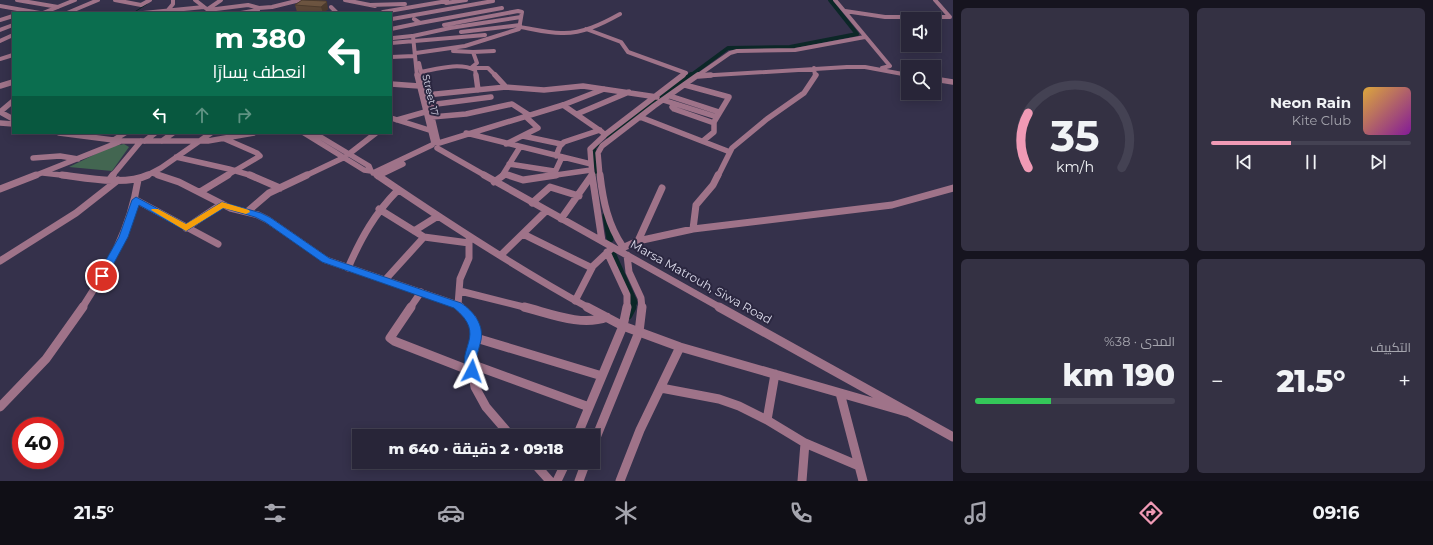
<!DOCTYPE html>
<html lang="ar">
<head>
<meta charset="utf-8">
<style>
  body { margin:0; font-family:Montserrat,Cairo,sans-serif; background:#343143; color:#f1f3f6; direction:rtl; height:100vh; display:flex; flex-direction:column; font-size:15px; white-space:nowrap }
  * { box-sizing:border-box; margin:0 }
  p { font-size:13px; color:#a5a5ae }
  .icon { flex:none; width:22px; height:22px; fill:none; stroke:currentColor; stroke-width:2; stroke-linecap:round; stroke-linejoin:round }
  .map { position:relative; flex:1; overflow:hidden; direction:ltr }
  .sheet { display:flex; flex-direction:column; gap:8px; padding:8px; background:#16141f; width:480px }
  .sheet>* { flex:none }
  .banner { position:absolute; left:12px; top:12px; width:380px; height:122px; border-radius:0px; box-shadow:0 2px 10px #0003,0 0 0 1px #444253; direction:rtl; background:#0b6e4f; color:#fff; overflow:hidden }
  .tools { position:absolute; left:901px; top:12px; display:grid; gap:8px }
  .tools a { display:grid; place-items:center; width:40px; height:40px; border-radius:0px; background:#282538; box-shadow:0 2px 10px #0003,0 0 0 1px #444253; font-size:20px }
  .speed { position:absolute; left:12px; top:417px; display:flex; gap:8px; font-size:20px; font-weight:700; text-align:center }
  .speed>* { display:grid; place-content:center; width:52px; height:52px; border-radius:50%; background:#282538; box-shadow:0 2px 10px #0003,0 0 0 1px #444253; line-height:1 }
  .speed .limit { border:6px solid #d22; background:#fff; color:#111 }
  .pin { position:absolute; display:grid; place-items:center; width:34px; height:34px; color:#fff; margin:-17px; border:2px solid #fff; border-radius:50%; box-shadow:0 1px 4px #0007 }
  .me { position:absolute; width:44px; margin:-22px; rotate:4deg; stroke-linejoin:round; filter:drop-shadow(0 0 3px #0008) }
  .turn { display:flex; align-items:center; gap:14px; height:84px; padding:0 20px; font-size:18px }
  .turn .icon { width:52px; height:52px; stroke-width:2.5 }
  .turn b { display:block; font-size:28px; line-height:34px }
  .lanes { display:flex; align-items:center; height:38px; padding:0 20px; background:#0003; justify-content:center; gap:20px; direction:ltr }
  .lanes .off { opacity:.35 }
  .big { font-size:30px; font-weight:800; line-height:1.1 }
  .sheet .widget { flex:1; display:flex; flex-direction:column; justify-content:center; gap:6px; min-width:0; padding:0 14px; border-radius:6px; background:#343143 }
  .sheet .dial { align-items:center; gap:0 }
  .dial svg { height:104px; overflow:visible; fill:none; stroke:#444253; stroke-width:7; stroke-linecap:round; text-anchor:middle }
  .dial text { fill:#f1f3f6; stroke:none }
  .song { display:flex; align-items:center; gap:12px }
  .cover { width:48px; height:48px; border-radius:6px; background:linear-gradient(135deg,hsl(40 70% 55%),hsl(290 70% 35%)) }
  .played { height:4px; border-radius:2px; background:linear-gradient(90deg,#f09ab5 40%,#444253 40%) }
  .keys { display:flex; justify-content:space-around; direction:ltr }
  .heat { display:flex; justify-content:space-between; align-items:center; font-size:22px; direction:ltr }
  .charge { height:6px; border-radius:3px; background:linear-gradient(90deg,#34c759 38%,#444253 0) }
  .sheet .tiles { flex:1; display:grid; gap:8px; grid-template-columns:repeat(2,1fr) }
  .trip { position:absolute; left:352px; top:429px; width:248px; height:40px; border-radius:0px; background:#282538; box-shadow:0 2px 10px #0003,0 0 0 1px #444253; font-weight:800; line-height:40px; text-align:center; direction:rtl }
  .tab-bar { display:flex; height:64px; justify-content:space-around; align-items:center; background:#100f16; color:#a5a5ae }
  .tab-bar .icon { width:28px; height:28px }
  .tab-bar .current { color:#f09ab5 }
  .tab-bar b { font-size:18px; color:#f1f3f6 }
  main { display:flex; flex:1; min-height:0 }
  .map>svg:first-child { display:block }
  .green { fill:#436651 }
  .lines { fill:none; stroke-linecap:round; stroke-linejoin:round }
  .stream { stroke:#0c2727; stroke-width:1 }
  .canal-far3 { stroke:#0c2727; stroke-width:4 }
  .canal-far2 { stroke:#0c2727; stroke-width:5.5 }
  .canal-far1 { stroke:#0c2727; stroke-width:7 }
  .canal { stroke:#0c2727; stroke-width:9 }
  .minor-far3 { stroke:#9f7389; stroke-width:4 }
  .minor-far2 { stroke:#9f7389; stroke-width:5.5 }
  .minor-far1 { stroke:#9f7389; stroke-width:7 }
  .minor { stroke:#9f7389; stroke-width:9 }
  .wall { fill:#5d4837 }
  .shaded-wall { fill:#4c3b2d }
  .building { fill:#6c5440; stroke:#4c3b2d }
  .route { fill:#1a73e8; stroke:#114b97 }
  .slow { fill:#f59e0b }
  .labels { text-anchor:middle; stroke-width:4; stroke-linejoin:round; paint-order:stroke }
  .far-street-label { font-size:10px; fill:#dcdbeb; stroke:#2b2740 }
  .street-label { font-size:12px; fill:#dcdbeb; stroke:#2b2740 }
</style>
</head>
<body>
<main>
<section class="sheet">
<div class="tiles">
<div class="widget">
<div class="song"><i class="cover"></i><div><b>Neon Rain</b><p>Kite Club</p></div></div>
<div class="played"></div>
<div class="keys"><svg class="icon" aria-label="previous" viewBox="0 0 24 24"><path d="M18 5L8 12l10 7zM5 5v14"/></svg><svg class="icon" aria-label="pause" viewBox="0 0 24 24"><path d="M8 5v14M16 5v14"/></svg><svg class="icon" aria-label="next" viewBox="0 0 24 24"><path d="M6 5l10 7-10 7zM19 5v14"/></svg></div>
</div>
<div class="widget dial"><svg viewBox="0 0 100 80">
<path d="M14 69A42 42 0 1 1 86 69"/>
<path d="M14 69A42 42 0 0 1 14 27" stroke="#f09ab5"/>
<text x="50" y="56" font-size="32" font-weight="700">35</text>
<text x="50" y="72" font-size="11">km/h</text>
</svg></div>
<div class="widget"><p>التكييف</p>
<div class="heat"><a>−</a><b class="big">21.5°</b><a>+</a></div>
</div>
<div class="widget"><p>المدى · 38%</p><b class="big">190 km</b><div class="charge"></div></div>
</div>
</section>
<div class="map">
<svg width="953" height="481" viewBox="0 0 953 481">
  <rect width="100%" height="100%" fill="#35314b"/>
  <!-- green -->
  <path class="green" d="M124,144l5,3 -17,24 -43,-4 41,-20z"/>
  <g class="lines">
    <!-- stream -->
    <path class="stream" d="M133,13l14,-9"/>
    <!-- canal-far3 -->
    <path class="canal-far3" d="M690,76l38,-28 62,-1 67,-13 -27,-34"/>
    <!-- canal-far2 -->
    <path class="canal-far2" d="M662,97l29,-22
      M608,136l49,-37
      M598,143l-5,4 5,27"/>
    <!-- canal-far1 -->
    <path class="canal-far1" d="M606,216l4,23
      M613,255l21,47 -3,6"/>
    <!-- canal -->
    <path class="canal" d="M628,315l4,-8"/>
    <!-- minor-far3 -->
    <path class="minor-far3" d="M17,0l41,7
      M115,0l26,5 9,-5
      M195,0l13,10 40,-5 11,3 13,-1 28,-7
      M345,0l30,6
      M835,0l55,66 -8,2
      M446,3l20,-3
      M370,5l35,-1
      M0,6l40,7
      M331,7l6,6
      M208,9l13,-9
      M168,10l5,-6v-4
      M845,11l40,6h65l-15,-17
      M383,12l64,-11
      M43,13l32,-13
      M67,13l31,-13
      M143,13l61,-6
      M241,13l17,-3
      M392,19l101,-18
      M414,19l6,4 82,-15
      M0,20l13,-4
      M520,27c13,2 27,6 41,6 21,1 41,-9 59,-19
      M391,29l29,-6
      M586,29l35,13 7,10 58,21 -4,3
      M0,30l13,-5
      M461,32l59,-7
      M413,36l37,-8 71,-11
      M413,36l4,40
      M393,38l19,-2
      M0,41l13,-6
      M391,43l94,-8
      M453,51l20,1 4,11 -5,4
      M473,52l21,-1
      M416,53l49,-7 54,-17 3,-17 -4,-1 -74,14
      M391,57l23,-1
      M0,59l13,-4
      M419,63l3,13
      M474,68h14l8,8
      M814,68l1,8
      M421,72c16,-3 38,-10 54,-2l1,6
      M697,76l33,-23 7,-2 58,-1 70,-13
      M698,76l149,-9h18l43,8"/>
    <!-- minor-far2 -->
    <path class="minor-far2" d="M417,75l17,68
      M422,75l16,68
      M476,75l2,15
      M495,75l11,12
      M698,76l13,-1
      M934,79l19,3
      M391,84l28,2
      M685,85l44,12 -15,25v10l-11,9
      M0,86l13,-4
      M426,95l80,-8 38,3 39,-4 74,11
      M670,96l49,16
      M663,100l54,17
      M13,101l-13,11 13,7
      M674,104l-2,3 2,2 40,14
      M429,105l62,-8
      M563,105l39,27
      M577,114l52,-22
      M432,117l34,-3 46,-10 17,11
      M640,117l90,35
      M391,118l38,12
      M397,120l28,-8
      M0,123l13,1
      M59,133l62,8h87l46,-8
      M304,133l60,37 7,1 8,5
      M314,133l55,33 2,5
      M466,133l125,31
      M523,136l38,8
      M225,139l32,14 3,3 -34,20
      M112,141l13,-8
      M145,141l10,-8
      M162,141l11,-8
      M439,143l124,-38 41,-16
      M506,144l32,-16 -13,-12
      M437,148l49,28
      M349,154l27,-21
      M556,156l4,-10 4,-4 36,-12
      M176,157l53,12 24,7
      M33,158l27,-2 18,3
      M509,164l45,7 2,-1 6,-13
      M43,173l27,3
      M152,173l9,3
      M373,173l59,-28
      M505,174l6,2
      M34,176l85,-34
      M112,176l29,-35
      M146,176l15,-8 50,-35
      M305,176l40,-19
      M378,176l25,-12
      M502,176l18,-29
      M549,176l42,-6
      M592,176l-2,-27 16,-15 77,-59
      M600,176l-2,-23 4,-7 52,-40 44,-31
      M718,176l14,-28 35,-29 37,-26 12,-18"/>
    <!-- minor-far1 -->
    <path class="minor-far1" d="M62,175c24,3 63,11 86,0
      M158,175l21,7 51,26 28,7 10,5 58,40 132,45 3,3
      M250,175l30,13
      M377,175c69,47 139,93 212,133
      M484,175l237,133
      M508,175l15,5 33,-5
      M592,175l10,66
      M600,175c3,26 8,50 23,72
      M378,176l2,-1
      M110,179l3,-4
      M494,182l10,-7
      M0,189l36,-14
      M200,192l28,-17
      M136,200l82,44
      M532,203l18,-16 29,9
      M379,209l45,28 45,6
      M247,212l22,-19 38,-18
      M561,219l31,-44
      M186,228l36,-24
      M693,229l3,-24 17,-20 5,-10
      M414,231l24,-15
      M523,234l69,34
      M638,241l24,-53
      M620,249l18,-8 55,-12 199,-24 61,-17
      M607,252l20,43v13
      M501,255l45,-44
      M627,255l2,17 12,26 1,10
      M0,261l76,-48 42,-33
      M348,268c13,-30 27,-55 50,-78
      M385,280l39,-43
      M460,291l68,17
      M575,301l18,-35 17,-16
      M458,305l2,-26 9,-21v-18
      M82,308c27,-42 48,-78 56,-128
      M410,308l11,-16"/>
    <!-- minor -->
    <path class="minor" d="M411,307l-21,31 4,3 77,30
      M460,307l12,12 3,9 1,11 -5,25 4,23 11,20 25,29
      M524,307c25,6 57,20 83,10
      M587,307l36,19 57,21 230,66
      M719,307l234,130
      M476,338l126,38
      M471,364l118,43
      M661,388l58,11 20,7 28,14 38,23 54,23
      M840,393l23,88
      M0,407l46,-48 37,-52
      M767,420l8,-46
      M577,436l46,-110 4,-19
      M593,445l46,-113 3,-25
      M533,462l17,19
      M557,481l9,-19
      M579,481l7,-19
      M620,481l20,-51 40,-83
      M802,481l3,-38"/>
  </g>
  <!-- wall -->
  <path class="wall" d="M302,0l26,9 -5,4 -26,-1 -2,-7z"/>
  <!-- shaded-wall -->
  <path class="shaded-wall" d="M327,2l1,7 -5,4 -2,-6z"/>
  <!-- building -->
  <path class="building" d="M302,0l24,1 1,1 -6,5 -26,-2z"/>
  <!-- route -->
  <path class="route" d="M136,197l50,27 36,-22 39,11 10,5 58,40 132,45c12,8 23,21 20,37 -1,5 -3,10 -4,16 -1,6 2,12 -1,18l-4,2 -5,-2c-12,-25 21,-39 -13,-66l-132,-46 -57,-40 -10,-5 -31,-9 -38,23 -47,-26 -11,32 -21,39 -2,3h-6l-2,-3 22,-39 13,-37z"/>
  <!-- slow -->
  <path class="slow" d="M222,202l27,8 1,2 -4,2 -23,-6 -37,23 -35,-21 1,-1h6l28,15z"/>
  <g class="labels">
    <!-- far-street labels -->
    <g class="far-street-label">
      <text transform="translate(431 95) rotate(77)" y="4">Street 17</text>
    </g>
    <!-- street labels -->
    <g class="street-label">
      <text transform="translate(701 282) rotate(29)" y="4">Marsa Matrouh, Siwa Road</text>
    </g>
  </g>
</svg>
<div class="tools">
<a><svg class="icon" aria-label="sound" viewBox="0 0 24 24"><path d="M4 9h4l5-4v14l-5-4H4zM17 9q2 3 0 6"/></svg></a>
<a><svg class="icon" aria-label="search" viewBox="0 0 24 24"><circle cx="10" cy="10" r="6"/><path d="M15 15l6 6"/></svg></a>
</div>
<div class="speed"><div class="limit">40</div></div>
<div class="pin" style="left:102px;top:276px;background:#d93025"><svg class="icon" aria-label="arrive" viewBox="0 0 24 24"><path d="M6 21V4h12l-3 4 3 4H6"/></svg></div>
<svg class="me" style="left:472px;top:371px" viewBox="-20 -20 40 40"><path d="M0-17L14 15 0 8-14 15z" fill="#1a73e8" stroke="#fff" stroke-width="4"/></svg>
<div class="trip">09:18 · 2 دقيقة · 640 m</div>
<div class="banner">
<div class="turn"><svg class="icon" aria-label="left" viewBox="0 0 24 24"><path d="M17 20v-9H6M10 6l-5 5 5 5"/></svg><div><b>380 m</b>انعطف يسارًا</div></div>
<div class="lanes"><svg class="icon" aria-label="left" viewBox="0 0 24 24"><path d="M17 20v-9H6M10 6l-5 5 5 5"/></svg><svg class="icon off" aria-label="ahead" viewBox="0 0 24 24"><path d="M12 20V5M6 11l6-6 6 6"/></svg><svg class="icon off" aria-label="right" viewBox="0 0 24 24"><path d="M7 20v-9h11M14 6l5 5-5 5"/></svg></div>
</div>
</div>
</main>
<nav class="tab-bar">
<b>09:16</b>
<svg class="icon current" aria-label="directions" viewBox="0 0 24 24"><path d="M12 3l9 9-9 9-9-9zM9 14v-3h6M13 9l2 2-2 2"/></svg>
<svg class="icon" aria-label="music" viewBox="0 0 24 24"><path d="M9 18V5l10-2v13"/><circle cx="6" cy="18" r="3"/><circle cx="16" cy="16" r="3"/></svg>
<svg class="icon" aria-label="phone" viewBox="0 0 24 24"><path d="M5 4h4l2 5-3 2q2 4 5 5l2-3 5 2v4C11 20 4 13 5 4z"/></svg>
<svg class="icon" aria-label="climate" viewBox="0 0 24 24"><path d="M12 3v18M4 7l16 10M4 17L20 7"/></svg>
<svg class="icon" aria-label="car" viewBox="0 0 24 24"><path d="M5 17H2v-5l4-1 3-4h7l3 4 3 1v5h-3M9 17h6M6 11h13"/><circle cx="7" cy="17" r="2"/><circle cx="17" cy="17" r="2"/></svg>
<svg class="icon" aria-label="filters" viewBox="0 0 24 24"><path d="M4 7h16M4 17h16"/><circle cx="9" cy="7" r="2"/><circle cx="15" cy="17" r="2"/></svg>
<b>21.5°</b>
</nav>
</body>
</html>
